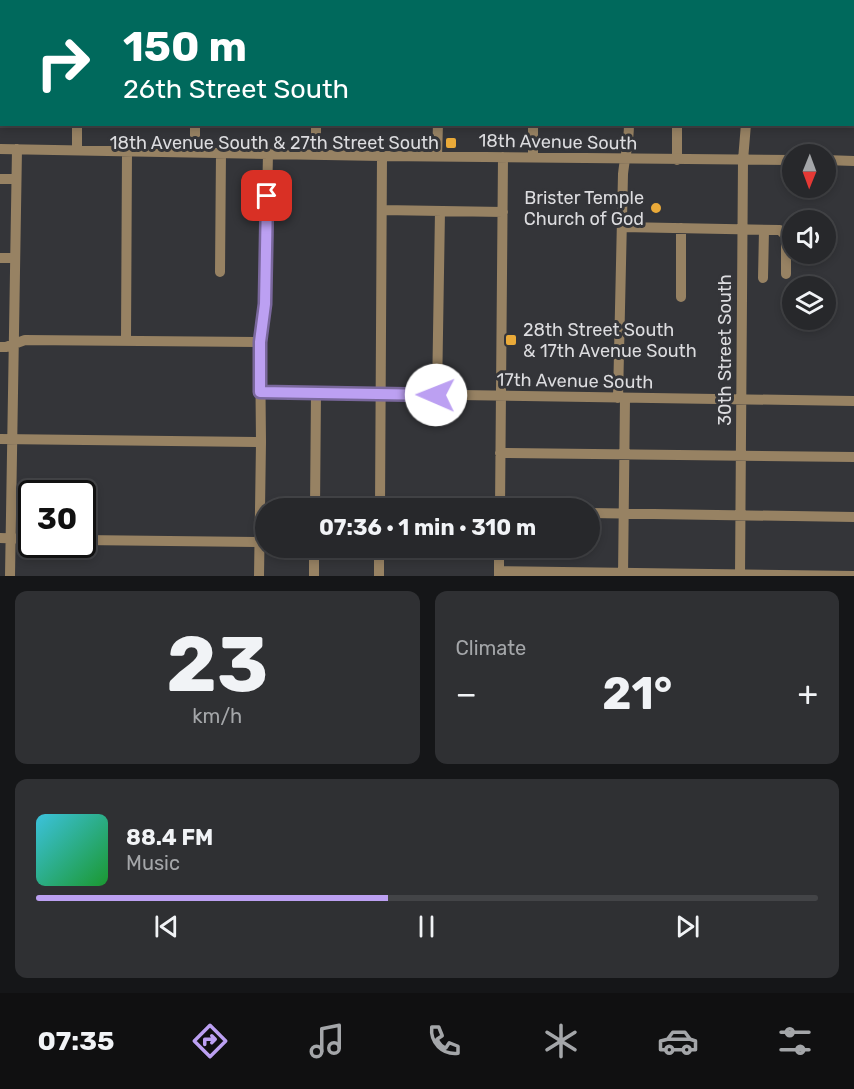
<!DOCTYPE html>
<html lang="en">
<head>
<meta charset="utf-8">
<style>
  body { margin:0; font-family:Rubik,sans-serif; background:#2f3033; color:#f1f3f6; height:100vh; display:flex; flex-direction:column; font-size:22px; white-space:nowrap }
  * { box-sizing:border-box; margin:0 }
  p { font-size:20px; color:#a4a6a9 }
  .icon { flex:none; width:33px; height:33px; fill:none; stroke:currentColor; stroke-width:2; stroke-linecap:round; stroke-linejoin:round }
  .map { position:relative; height:576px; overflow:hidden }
  .drawer { display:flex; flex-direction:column; gap:15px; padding:15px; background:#151618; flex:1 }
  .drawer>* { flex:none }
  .banner { position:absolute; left:0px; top:0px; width:855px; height:126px; box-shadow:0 3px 9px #0003,0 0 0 2px #434447; background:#00695c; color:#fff; overflow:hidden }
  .needle { width:39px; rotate:181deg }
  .fabs { position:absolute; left:782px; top:144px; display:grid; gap:12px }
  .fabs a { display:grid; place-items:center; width:54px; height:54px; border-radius:50%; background:#27282b; box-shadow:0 3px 9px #0003,0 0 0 2px #434447; font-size:30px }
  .speed { position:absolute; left:18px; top:480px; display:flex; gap:12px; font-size:30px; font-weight:700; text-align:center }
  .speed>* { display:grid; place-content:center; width:78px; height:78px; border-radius:50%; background:#27282b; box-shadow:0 3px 9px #0003,0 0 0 2px #434447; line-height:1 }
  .speed .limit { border:3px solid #111; border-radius:9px; background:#fff; color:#111 }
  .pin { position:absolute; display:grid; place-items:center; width:51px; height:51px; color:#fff; margin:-26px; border-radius:12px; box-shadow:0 3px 9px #0006 }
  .me { position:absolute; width:66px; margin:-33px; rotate:271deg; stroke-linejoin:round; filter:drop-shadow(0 0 4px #0008) }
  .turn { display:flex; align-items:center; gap:21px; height:126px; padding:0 24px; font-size:27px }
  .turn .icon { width:78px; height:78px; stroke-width:2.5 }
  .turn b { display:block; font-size:42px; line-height:51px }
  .big { font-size:45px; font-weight:700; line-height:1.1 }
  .drawer .card { flex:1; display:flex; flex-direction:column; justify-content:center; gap:9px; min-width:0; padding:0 21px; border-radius:12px; background:#2f3033 }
  .drawer .dial { align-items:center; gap:0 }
  .dial b { font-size:78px; line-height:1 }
  .song { display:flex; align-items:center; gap:18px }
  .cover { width:72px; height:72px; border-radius:9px; background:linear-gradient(135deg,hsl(190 70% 55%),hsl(130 70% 35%)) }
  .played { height:6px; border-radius:3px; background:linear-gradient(90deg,#bca0f2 45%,#434447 45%) }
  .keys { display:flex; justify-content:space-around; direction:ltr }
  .heat { display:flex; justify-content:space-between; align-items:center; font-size:33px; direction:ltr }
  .drawer .tiles { flex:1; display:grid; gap:15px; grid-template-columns:1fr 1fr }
  .card:last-child { grid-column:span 2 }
  .trip { position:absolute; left:255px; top:498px; width:345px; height:60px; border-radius:30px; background:#27282b; box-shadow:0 3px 9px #0003,0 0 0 2px #434447; font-weight:700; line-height:60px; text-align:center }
  .tabs { display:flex; height:96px; justify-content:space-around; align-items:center; background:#101011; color:#a4a6a9 }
  .tabs .icon { width:42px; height:42px }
  .tabs .on { color:#bca0f2 }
  .tabs b { font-size:27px; color:#f1f3f6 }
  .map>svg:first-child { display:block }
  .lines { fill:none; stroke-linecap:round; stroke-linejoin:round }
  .minor { stroke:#978263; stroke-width:10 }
  .route-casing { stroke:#7a689d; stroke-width:15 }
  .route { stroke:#bca0f2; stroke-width:10 }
  .poi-dot { fill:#eaaa39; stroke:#343539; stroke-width:2 }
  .labels { text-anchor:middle; stroke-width:6; stroke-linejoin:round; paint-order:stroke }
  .street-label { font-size:18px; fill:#dcdcdf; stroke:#343539 }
  .poi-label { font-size:18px; fill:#dcdcdf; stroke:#343539; text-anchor:end }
</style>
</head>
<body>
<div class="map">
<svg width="854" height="576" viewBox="0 0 854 576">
  <rect width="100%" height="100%" fill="#343539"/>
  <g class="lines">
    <!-- minor -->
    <path class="minor" d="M315,0v2
      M78,2v-2
      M196,2v-2
      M375,2v-2
      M439,2v-2
      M535,2v-2
      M630,2v-2
      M688,2v-2
      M750,2v-2
      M316,124v30
      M677,124v36
      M0,149l382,7 410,4
      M77,150v-26
      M195,152v-28
      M437,156l1,-32
      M533,157v-33
      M825,160l29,1
      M0,179h16
      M382,210l121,2
      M622,227l158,3 6,6v38
      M0,258h15
      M220,272l1,-120
      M763,278l1,-48
      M681,297v-69
      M126,341l1,-190
      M0,347h6l19,-7 235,2
      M260,392l594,9
      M437,395l3,-184
      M618,398l5,-224c2,-19 6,-30 6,-50
      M0,439l261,3
      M500,453l354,4
      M315,508l1,-115
      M380,508l2,-352
      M500,508l3,-351
      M590,513l264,4
      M0,538l32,1
      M82,540l178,2
      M499,571l355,5
      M10,576l7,-427
      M259,576l2,-134 -1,-100 5,-38 3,-151
      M314,576v-28
      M379,576v-28
      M499,576v-28
      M623,576l2,-178
      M740,576l3,-416 3,-36"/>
  </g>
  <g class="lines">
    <!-- route casing -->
    <g class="route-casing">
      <path id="route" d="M267,196l-2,108 -5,38v50l176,3"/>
    </g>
    <!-- route -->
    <use href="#route" class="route"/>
  </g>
  <!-- markers -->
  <g class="poi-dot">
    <rect x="445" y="137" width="12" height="12" rx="3"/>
    <circle cx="656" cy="208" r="6"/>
    <rect x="505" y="334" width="12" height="12" rx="3"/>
  </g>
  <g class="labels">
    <!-- street labels -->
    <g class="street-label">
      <text transform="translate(558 142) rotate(1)" y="6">18th Avenue South</text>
      <text transform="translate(725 350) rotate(-90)" y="6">30th Street South</text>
      <text transform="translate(575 381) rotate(1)" y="6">17th Avenue South</text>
    </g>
    <!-- poi labels -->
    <g class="poi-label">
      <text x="439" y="149">18th Avenue South &amp; 27th Street South</text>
      <text x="644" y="204">Brister Temple<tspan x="644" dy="21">Church of God</tspan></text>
      <text x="523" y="336" text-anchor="start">28th Street South<tspan x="523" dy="21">&amp; 17th Avenue South</tspan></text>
    </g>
  </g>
</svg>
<div class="fabs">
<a><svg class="needle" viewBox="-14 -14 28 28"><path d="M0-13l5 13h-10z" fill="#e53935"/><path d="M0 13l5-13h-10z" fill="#a4a6a9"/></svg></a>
<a><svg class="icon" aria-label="sound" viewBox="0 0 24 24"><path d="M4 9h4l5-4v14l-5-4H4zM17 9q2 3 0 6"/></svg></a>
<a><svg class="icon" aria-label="layers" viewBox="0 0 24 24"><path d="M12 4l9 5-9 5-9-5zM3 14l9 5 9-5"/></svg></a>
</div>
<div class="speed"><div class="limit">30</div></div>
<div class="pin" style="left:267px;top:196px;background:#d93025"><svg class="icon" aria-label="arrive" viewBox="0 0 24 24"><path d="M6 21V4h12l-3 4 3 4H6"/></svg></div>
<svg class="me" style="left:436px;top:395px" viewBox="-20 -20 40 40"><circle r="19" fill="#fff"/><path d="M0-13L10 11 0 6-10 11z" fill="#bca0f2"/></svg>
<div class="trip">07:36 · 1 min · 310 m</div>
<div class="banner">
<div class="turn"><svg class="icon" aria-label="right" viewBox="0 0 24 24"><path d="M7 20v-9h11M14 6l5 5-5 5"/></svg><div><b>150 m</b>26th Street South</div></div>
</div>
</div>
<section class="drawer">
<div class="tiles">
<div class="card dial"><b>23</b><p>km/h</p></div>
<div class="card"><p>Climate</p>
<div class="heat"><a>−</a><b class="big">21°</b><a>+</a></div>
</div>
<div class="card">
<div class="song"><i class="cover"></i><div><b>88.4 FM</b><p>Music</p></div></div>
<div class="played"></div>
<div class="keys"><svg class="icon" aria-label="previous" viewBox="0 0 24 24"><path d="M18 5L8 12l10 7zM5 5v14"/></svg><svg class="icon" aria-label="pause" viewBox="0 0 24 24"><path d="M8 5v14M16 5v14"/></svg><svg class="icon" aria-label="next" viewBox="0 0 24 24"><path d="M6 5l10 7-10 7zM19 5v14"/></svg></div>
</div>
</div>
</section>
<nav class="tabs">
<b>07:35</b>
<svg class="icon on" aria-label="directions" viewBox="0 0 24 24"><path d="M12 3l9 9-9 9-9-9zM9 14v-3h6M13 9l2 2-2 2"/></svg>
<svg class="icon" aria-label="music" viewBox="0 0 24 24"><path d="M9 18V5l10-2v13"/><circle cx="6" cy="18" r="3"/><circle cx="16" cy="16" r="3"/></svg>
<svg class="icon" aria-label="phone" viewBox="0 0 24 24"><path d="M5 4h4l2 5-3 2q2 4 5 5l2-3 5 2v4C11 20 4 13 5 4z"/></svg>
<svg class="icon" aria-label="climate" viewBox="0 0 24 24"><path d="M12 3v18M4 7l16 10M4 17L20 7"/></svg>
<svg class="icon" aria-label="car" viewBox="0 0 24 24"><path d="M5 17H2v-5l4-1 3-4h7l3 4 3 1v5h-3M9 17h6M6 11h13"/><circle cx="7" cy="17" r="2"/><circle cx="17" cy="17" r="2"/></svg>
<svg class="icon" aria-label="filters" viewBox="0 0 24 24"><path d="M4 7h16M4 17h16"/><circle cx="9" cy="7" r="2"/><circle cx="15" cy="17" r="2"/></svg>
</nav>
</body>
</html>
